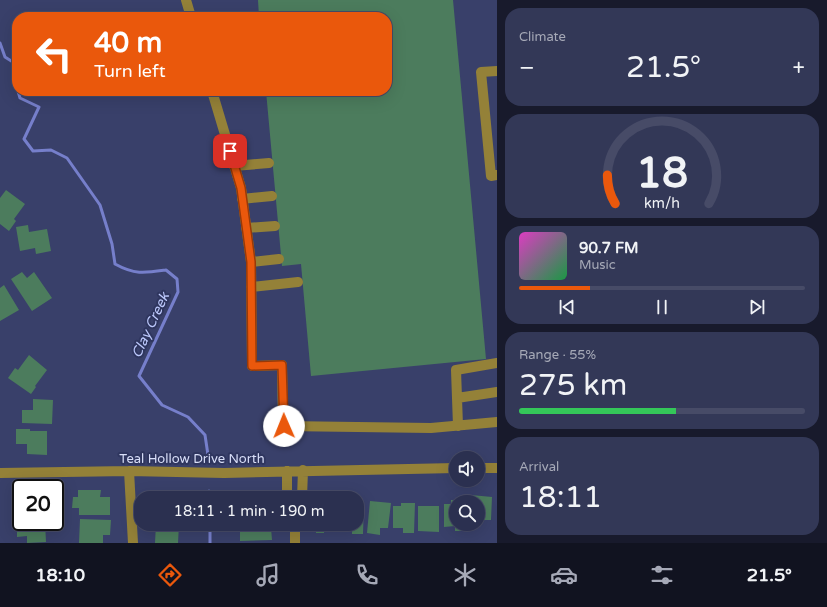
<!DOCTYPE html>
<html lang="en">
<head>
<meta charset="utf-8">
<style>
  body { margin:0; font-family:"Varela Round",sans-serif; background:#333857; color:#f1f3f6; height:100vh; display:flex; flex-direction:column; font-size:15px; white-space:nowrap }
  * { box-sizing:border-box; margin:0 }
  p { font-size:13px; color:#a6a9b7 }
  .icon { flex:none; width:22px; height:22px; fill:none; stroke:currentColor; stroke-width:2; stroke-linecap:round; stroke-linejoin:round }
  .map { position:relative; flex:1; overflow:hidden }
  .panel { display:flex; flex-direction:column; gap:8px; padding:8px; background:#181a2c; width:330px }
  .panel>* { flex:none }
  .top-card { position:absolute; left:12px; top:12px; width:380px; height:84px; border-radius:16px; box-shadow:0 4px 16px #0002,0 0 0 1px #474b67; background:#ea580c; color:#fff; overflow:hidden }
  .controls { position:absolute; left:449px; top:451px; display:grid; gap:8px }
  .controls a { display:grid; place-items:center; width:36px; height:36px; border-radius:50%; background:#2b3050; box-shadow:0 4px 16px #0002,0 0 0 1px #474b67; font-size:20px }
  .speed { position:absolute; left:12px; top:479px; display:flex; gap:8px; font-size:20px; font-weight:700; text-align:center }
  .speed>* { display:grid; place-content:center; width:52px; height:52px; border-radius:50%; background:#2b3050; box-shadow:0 4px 16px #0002,0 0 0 1px #474b67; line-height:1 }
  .speed .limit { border:2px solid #111; border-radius:6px; background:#fff; color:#111 }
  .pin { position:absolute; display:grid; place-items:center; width:34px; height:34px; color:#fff; margin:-17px; border-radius:8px; box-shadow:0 2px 6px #0006 }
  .me { position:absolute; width:44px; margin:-22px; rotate:359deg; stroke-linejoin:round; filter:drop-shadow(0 0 3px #0008) }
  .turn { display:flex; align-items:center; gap:14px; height:84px; padding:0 16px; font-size:18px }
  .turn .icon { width:52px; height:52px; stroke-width:2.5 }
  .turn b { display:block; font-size:28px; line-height:34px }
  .big { font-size:30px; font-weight:600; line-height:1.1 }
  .panel .widget { flex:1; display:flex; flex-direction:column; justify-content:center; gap:6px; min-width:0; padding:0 14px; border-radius:16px; background:#333857 }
  .panel .dial { align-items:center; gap:0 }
  .dial svg { height:104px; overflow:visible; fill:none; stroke:#474b67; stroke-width:7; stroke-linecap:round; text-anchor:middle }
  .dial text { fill:#f1f3f6; stroke:none }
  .song { display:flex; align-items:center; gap:12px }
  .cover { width:48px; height:48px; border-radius:6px; background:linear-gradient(135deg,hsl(310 70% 55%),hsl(140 70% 35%)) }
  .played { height:4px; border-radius:2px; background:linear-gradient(90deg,#ea580c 25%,#474b67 25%) }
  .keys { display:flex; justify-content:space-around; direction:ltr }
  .heat { display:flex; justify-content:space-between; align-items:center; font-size:22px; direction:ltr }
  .charge { height:6px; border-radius:3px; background:linear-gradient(90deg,#34c759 55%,#474b67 0) }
  .trip { position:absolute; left:134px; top:491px; width:230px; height:40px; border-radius:16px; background:#2b3050; box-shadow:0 4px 16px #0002,0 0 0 1px #474b67; font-weight:600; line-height:40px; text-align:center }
  .dock { display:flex; height:64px; justify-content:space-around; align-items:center; background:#111320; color:#a6a9b7 }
  .dock .icon { width:28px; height:28px }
  .dock .current { color:#ea580c }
  .dock b { font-size:18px; color:#f1f3f6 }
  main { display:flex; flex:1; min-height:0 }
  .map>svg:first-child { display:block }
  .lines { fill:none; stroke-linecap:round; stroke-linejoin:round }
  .stream { stroke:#767fcb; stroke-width:3 }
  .building { fill:#4c7c5d }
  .minor { stroke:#948138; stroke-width:10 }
  .route-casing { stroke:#983908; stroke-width:10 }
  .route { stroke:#ea580c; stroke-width:7 }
  .labels { text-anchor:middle; stroke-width:4; stroke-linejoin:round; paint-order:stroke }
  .street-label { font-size:13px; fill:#d9dff9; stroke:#2f365f }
  .water-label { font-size:14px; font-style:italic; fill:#bcc8fb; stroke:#2f365f }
</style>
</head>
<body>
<main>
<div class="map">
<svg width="497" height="543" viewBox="0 0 497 543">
  <rect width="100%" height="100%" fill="#39406a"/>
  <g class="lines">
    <!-- stream -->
    <path class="stream" d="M0,43l5,14 11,7 1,3
      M18,91l2,7 19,9 -15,32 9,12 18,-1 16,8 33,47 12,39 3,20c20,11 30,9 51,6l11,9 1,13 -39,84 23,29 26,12 17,18 3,20
      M209,491v7
      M210,524v19"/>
  </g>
  <!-- building -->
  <path class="building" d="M258,0h195l33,359 -175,17 -10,-112 -19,2 -16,-175h121v-74h-128z
    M6,190l19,14 -11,15 2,2 -7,10 -9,-7v-26z
    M28,225l1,7 18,-3 4,22 -15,3 -1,-6 -15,3 -4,-24z
    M22,272l5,6 7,-6 18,26 -20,13 -21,-32z
    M4,285l15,25 -19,11v-33z
    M29,355l18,15 -12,16 1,1 -5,7 -23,-16 7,-10 3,2z
    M33,399l20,1 -1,24 -30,-1v-13h11z
    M16,429h14v2h17v24l-20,-1v-10h-11z
    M78,490h23l-1,7h10v18h-31v-7h-7l1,-11h5z
    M179,493v5h-25v-4z
    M471,495l21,2 -1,23h-13v-18h-7z
    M245,496l17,1v1h-17z
    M16,499h5v15h-6z
    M451,500h15v2h-10v22h10v7h-11v-5l-11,1v-23h7z
    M370,501l21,2 -3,25h-8v7l-13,-2z
    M357,503h7l-1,31h-11v-5h-10v-5h15z
    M401,503h14l-1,30h-11v-5h-10v-22h8z
    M418,506h21v26l-21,-1z
    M80,519l31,1 -1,15h-7v8h-24z
    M17,522h28l1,20 -19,1v-7l-10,1z
    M156,524h23l-1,19h-23z
    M240,524h25l1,5 5,-1 1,12 -32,1z
    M316,524h21v7h-13v2h-8z"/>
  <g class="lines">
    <!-- minor -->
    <path class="minor" d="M186,0l5,17
      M497,71l-16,1 10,104 6,-1
      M212,91l29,97 10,74 1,104 30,-1 1,61 148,2 66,-6
      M234,166l35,-3
      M242,199l30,-3
      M246,228l29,-2
      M251,262l28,-3
      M251,287l47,-5
      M457,398l40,-6
      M458,426l-2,-56 41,-7
      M478,468h19
      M129,471l4,72
      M287,471v27
      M0,473l129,-2 95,2 232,-5
      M302,498l1,-28
      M295,543v-19"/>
  </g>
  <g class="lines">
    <!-- route casing -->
    <g class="route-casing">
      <path id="route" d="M230,151l11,37 10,74 1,104 30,-1 2,61"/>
    </g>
    <!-- route -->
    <use href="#route" class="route"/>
  </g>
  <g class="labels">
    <!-- street labels -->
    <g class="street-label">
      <text x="192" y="463">Teal Hollow Drive North</text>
    </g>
    <!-- water labels -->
    <g class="water-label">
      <text transform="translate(150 325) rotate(-65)" y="5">Clay Creek</text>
    </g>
  </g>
</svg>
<div class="controls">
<a><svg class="icon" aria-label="sound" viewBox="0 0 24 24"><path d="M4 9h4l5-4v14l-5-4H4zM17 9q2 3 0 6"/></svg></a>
<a><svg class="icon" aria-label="search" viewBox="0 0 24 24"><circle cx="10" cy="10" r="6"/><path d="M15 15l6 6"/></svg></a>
</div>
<div class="speed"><div class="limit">20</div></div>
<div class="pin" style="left:230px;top:151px;background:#d93025"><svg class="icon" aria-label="arrive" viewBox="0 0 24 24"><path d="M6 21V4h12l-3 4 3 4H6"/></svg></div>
<svg class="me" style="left:284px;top:426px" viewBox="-20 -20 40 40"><circle r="19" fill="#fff"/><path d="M0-13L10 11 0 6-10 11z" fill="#ea580c"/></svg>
<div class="trip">18:11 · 1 min · 190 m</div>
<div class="top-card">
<div class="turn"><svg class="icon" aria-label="left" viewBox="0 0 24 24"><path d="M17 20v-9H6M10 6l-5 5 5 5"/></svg><div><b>40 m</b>Turn left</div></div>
</div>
</div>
<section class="panel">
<div class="widget"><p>Climate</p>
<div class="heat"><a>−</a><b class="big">21.5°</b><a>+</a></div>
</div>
<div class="widget dial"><svg viewBox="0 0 100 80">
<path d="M14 69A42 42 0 1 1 86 69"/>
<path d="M14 69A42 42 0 0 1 8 47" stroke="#ea580c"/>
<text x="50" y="56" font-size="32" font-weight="700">18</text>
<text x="50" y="72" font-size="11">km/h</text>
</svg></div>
<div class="widget">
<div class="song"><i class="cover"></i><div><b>90.7 FM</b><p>Music</p></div></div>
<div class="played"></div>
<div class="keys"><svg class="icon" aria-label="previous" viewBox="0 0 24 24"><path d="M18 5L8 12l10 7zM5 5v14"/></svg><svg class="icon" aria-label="pause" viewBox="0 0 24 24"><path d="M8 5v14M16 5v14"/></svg><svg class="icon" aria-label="next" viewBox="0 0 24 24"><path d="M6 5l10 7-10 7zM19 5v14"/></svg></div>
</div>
<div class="widget"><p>Range · 55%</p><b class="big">275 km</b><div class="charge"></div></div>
<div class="widget"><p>Arrival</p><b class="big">18:11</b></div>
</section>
</main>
<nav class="dock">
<b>18:10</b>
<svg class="icon current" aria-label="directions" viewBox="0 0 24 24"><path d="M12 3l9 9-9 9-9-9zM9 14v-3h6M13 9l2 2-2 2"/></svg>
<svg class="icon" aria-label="music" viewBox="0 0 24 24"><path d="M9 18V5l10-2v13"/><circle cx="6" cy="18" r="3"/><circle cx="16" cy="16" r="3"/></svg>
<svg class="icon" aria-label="phone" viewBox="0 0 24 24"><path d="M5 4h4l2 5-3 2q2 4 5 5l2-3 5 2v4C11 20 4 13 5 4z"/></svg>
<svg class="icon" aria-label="climate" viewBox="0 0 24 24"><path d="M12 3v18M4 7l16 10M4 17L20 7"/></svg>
<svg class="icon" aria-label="car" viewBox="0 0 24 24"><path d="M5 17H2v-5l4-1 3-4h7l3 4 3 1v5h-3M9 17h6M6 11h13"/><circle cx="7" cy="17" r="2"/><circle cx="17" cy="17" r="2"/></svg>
<svg class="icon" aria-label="filters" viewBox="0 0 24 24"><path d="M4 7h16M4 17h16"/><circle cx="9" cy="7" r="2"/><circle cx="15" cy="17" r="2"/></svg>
<b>21.5°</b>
</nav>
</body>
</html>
